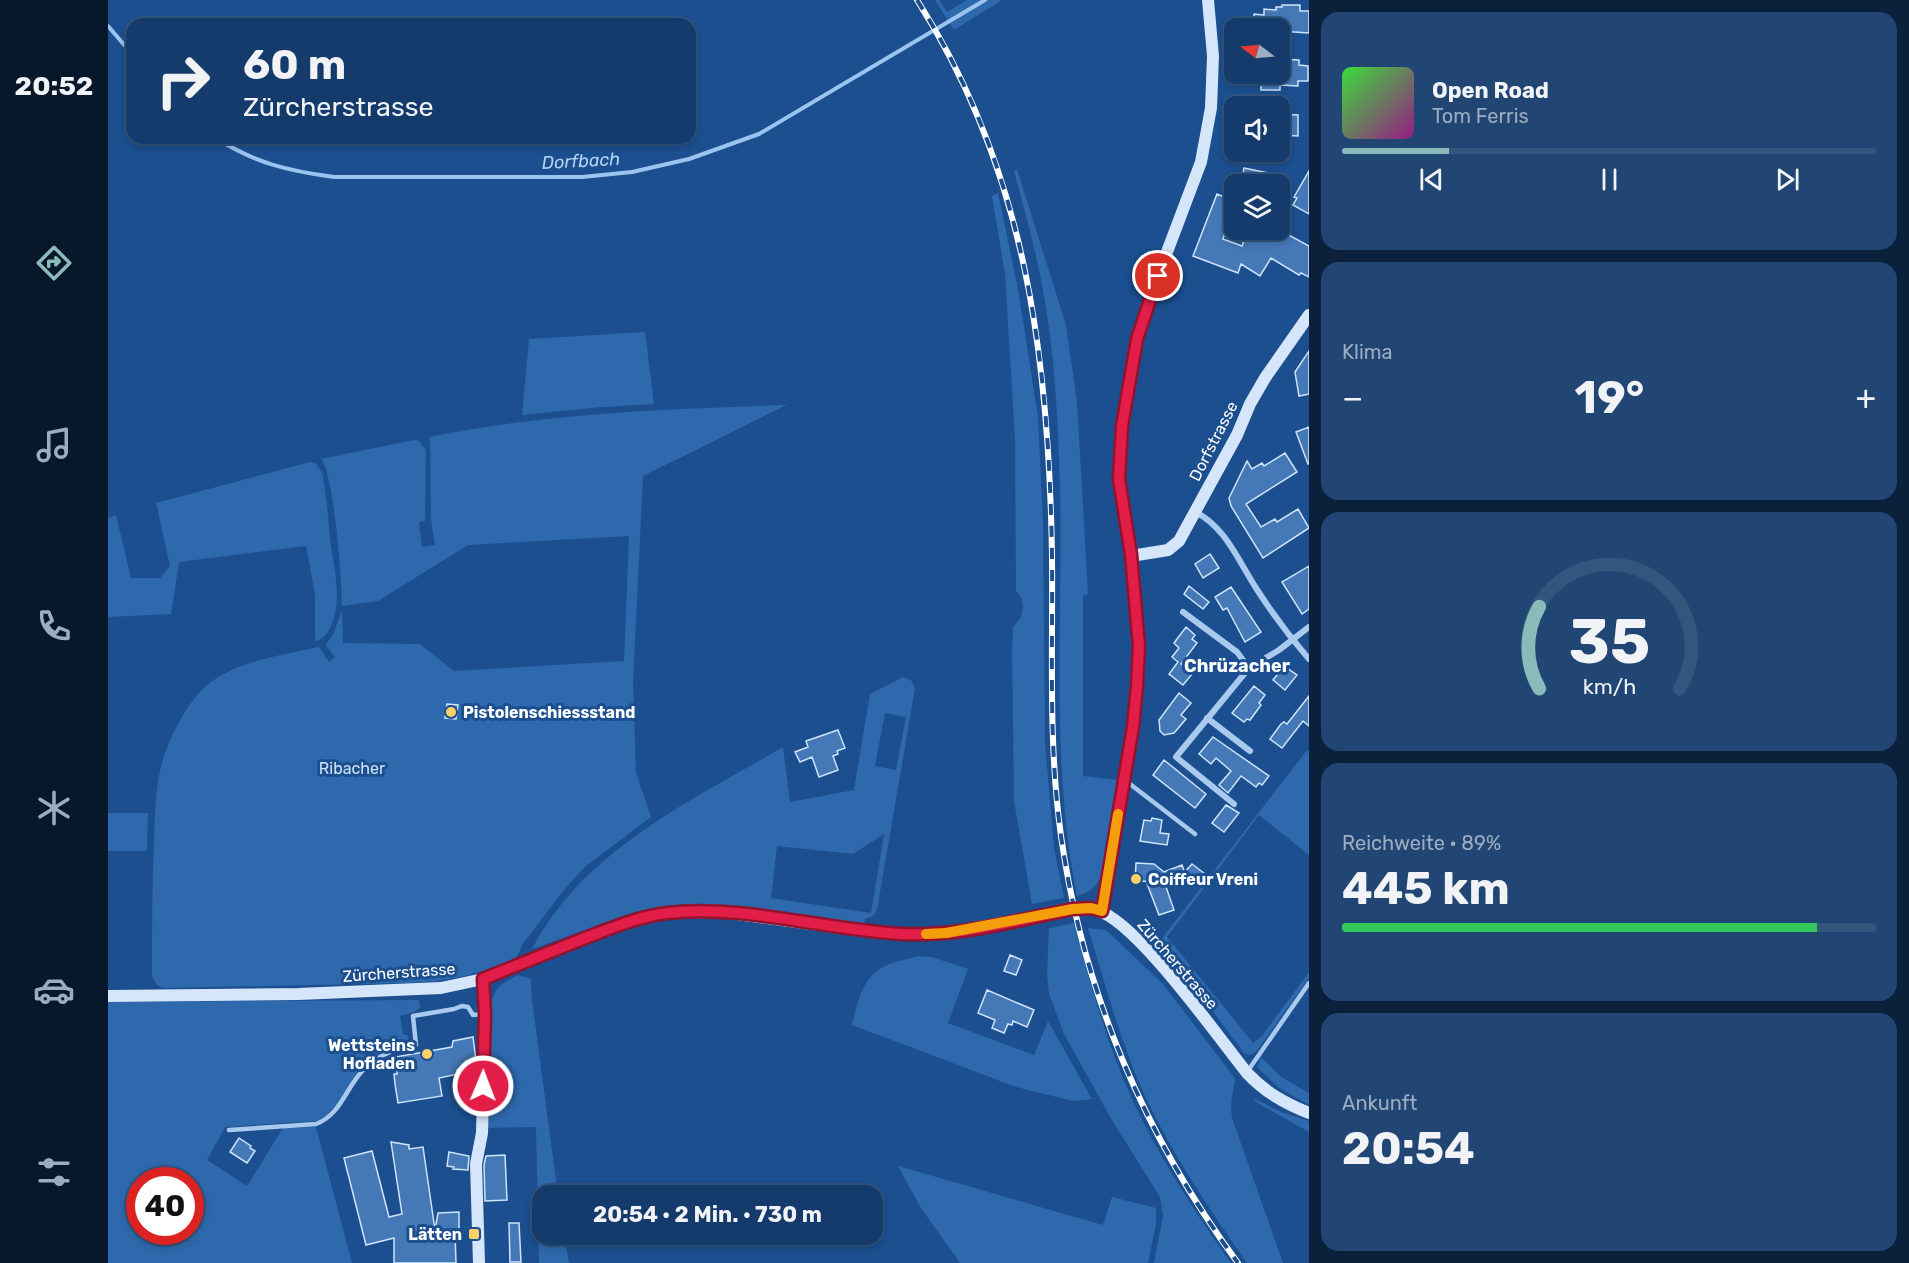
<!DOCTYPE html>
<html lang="de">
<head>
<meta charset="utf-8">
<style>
  body { margin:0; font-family:Rubik,sans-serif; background:#214673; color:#f1f3f6; height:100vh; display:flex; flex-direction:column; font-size:22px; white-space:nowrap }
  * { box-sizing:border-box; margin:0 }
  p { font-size:20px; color:#9dadc1 }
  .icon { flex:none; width:33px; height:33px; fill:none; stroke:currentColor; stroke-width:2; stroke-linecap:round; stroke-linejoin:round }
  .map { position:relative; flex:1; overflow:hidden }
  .panel { display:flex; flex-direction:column; gap:12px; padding:12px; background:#0b203b; width:600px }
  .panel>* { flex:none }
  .hud { position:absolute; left:18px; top:18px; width:570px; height:126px; border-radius:18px; box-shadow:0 3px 9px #0003,0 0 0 2px #33557e; background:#143b6b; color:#f1f3f6; overflow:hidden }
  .needle { width:39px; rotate:286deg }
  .fabs { position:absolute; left:1116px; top:18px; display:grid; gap:12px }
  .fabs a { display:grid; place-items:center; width:66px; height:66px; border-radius:12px; background:#143b6b; box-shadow:0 3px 9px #0003,0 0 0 2px #33557e; font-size:30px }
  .speed { position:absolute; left:18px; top:1167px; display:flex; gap:12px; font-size:30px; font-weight:700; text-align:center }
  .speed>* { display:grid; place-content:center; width:78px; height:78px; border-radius:50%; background:#143b6b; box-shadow:0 3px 9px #0003,0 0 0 2px #33557e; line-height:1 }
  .speed .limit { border:9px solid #d22; background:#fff; color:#111 }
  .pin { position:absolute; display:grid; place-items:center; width:51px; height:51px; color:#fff; margin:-26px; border:3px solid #fff; border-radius:50%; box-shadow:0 2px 6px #0007 }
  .me { position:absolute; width:66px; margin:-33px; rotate:1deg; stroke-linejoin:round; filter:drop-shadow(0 0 4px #0008) }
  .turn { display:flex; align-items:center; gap:21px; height:126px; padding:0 18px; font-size:27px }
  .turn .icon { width:78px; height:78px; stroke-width:2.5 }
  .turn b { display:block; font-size:42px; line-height:51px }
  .big { font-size:45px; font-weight:700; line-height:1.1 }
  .panel .card { flex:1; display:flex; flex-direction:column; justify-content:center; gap:9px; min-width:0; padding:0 21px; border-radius:18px; background:#214673 }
  .panel .dial { align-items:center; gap:0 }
  .dial svg { height:156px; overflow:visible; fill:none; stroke:#33557e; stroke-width:7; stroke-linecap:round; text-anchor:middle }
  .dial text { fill:#f1f3f6; stroke:none }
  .song { display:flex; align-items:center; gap:18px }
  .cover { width:72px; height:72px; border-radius:9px; background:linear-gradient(135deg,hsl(120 70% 55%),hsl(310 70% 35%)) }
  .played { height:6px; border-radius:3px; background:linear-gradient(90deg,#8bbbb9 20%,#33557e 20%) }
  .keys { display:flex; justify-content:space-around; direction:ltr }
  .heat { display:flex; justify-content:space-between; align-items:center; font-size:33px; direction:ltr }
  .charge { height:9px; border-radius:4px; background:linear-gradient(90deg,#34c759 89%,#33557e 0) }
  .trip { position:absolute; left:424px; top:1185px; width:351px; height:60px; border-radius:18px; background:#143b6b; box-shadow:0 3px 9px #0003,0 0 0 2px #33557e; font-weight:700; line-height:60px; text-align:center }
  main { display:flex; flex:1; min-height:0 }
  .tabs { display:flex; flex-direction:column; width:108px; justify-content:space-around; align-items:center; background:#08182b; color:#9dadc1 }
  .tabs .icon { width:42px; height:42px }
  .tabs .selected { color:#8bbbb9 }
  .tabs b { font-size:27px; color:#f1f3f6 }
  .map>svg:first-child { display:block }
  .green { fill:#2e69ad; fill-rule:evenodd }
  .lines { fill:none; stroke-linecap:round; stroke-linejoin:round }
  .stream { stroke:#9cc4f0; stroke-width:4 }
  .building { fill:#4478b7; stroke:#cfe3fa; stroke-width:1.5 }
  .lane { stroke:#a9c9ee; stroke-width:4.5 }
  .street { stroke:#a9c9ee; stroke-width:6 }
  .secondary { stroke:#d6e6fa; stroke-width:12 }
  .rail-casing { stroke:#fff; stroke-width:6 }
  .rail { stroke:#1b4f8f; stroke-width:4; stroke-dasharray:11; stroke-linecap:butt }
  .secondary-bridge { stroke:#d6e6fa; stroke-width:12 }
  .route-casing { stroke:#92132f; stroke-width:15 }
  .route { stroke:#e11d48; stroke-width:10 }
  .slow { stroke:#f59e0b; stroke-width:10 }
  .poi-dot { fill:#ffd166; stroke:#1b4f8f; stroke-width:2 }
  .labels { text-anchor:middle; stroke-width:6; stroke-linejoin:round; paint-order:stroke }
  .street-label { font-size:16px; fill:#fff; stroke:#1b4f8f }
  .poi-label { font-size:16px; font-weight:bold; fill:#fff; stroke:#1b4f8f; text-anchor:start }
  .park-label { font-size:16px; fill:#cfe3fa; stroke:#1b4f8f }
  .water-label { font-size:18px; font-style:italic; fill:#b5d3f5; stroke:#1b4f8f }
  .neighbourhood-label { font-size:18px; font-weight:bold; fill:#fff; stroke:#1b4f8f }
</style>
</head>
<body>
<main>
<nav class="tabs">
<b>20:52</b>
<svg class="icon selected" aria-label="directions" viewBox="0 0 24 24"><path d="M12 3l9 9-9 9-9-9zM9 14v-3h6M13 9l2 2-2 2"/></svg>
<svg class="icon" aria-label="music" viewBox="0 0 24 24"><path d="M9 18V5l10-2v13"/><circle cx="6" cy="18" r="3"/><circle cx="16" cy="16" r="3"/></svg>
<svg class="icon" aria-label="phone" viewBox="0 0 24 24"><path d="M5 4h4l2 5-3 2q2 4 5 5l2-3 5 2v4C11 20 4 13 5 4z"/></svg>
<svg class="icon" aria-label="climate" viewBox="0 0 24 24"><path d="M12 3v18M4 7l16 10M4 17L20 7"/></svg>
<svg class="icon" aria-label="car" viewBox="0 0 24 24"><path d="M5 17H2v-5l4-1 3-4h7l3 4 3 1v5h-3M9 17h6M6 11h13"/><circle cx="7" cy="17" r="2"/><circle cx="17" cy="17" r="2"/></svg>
<svg class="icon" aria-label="filters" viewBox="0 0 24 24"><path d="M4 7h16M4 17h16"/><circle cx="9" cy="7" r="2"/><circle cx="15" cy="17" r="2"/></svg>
</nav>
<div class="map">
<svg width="1201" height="1263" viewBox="0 0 1201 1263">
  <rect width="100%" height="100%" fill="#1b4f8f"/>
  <!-- green -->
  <path class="green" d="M827,0h4l8,12 20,-12h35l-48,30z
    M909,169l49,156 11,77 11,192 -5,1v181l35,4 -15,94c-7,13 -12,18 -26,22 -27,-136 -14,-270 -17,-407 -2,-68 -5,-137 -18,-204 -7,-38 -18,-76 -28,-114z
    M890,193l20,96 20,128 5,104 2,222 9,105 10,50 -32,6 -18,-103 -2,-151 1,-23 8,-10 2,-10 -2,-10 -5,-6 -1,-152 -10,-165 -13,-78z
    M537,332l9,72 -52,3 -80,8 7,-76z
    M679,405l-144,71 -10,206 3,91 15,44 -65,49 -15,16 -11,13 -38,50 -4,10 -8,8 -45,13 -27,5 -31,2 -244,5 -6,-3 -5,-8c0,-46 0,-91 2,-137 1,-21 1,-43 5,-64 5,-29 27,-76 52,-94 28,-21 75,-28 108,-35l10,15 6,-5 -9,-12 7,-11 9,-23 1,32 77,1 34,27 170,-10 5,-125 -161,9 -90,56 -36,5c0,-24 -8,-133 -21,-147l93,-19 5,1 7,9 -1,71 -6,1 3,25 13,-2 -4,-25 -1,-78 -1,-5c117,-24 238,-28 358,-32z
    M202,462l6,2 6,8c5,24 6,50 9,75 3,19 8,41 5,61 -2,12 -7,31 -21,33v-46l-9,-49 -127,16 -8,52 -63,3v-99l8,-3 15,63h29l10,-12 -14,-63z
    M795,677l8,3 4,8 -38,222 -4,6 -8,3 -1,6 -106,-16 -73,-5 -27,3 -26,6 -100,36c52,-99 159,-148 251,-202l7,55 64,-12 16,-96zM777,713l21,4 -10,53 -21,-4zM776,834l-13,79 -100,-15 6,-52 76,8z
    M1199,750l2,1v104l-50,-40 -92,122 86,106 9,-7 47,-64v6l-53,74 -5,3 -6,-1 -85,-113z
    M0,813h40l-1,38h-39z
    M966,923c14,48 26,98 45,145 27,69 69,134 112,195h-77l9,-47 -3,-19 -50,-80 -46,-83 -15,-40 -2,-20 2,-46z
    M980,928l18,2 57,54 71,93 1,4c-3,14 -5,23 -3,37l51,145h-36c-38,-54 -75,-109 -103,-169 -24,-53 -39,-111 -56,-166z
    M809,956l15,1 36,12 -20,54 86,32 14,-34 44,78 -19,2 -57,-14 -164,-62c4,-19 11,-47 29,-57 11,-6 25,-8 36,-12z
    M410,975l13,4 1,21 26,195 -15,1v38l21,1 5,28h-30l-3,-136 -49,1 3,-120c5,-21 9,-23 28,-33z
    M311,1000l1,8 -6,4 -14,4 3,18 4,1 2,7c-17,5 -37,12 -49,26 -14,19 -21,43 -44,53l-91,6 -18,33 40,26 36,-58 33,-1 36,136h-244v-261zM32,1180h50v52h-50z
    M1153,1057l20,20 28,16v12l-30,-17 -22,-21z
    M1147,1099l26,13 28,9v11l-55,-31z
    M790,1166l205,59 9,-28 44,11v16l-8,39h-188l-39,-55z"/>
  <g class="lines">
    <!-- stream -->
    <path class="stream" d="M0,26l24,28
      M108,138c39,25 72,33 118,39h248l50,-5 57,-13 70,-25 226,-134"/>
  </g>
  <!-- building -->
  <path class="building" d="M1174,5h18v6h9v22l-29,-2v-3h-27l1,-14 10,1v-6l12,1v-3h6z
    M1172,59l19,1v5l9,1v15h-10v5l-18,-1v5h-19v-6h-10l1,-10h28z
    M1172,114l18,1v21l-18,-1z
    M1136,168l34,7 -2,9h-35z
    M1201,171v43l-16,-9 4,-7 -3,-1z
    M1109,194l17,7 -2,13 -9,25 19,7 4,-12 3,1 1,-5h37l-2,3 24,13v31l-8,-4 -2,2 -28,-17 -11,18 -19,-12 -3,9 -45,-17z
    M1201,351v43l-10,2 -4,-24z
    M1201,427v37h-1l-12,-32z
    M1177,453l12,19 -51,32 15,23 14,-8 2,3 21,-13 11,19 -46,30 -32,-52 -2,-8 18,-37 5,8 10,-6 2,3z
    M1102,554l9,14 -16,10 -8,-14z
    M1201,566v43l-7,5 -20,-32z
    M1081,586l20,16 -6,7 -19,-15z
    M1123,587l30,45 -16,10 -18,-34 -4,2 -8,-13z
    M1078,627l9,8 -3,4 5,4 -16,21 12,9 -10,12 -14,-11 9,-12 -6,-5 7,-9 -5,-5z
    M1176,666l13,9 -12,15 -12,-10z
    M1146,686l11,9 -6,8 2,2 -11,15 -3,-1 -3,3 -12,-9z
    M1071,693l12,10 -10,12 5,4 -12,14 -10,2 -4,-4 -1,-11z
    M1201,696v30l-6,-5 -21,27 -12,-9 11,-15 3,-2 3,2z
    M339,704l11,1 -2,14 -11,-1z
    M730,730l7,18 -8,3 1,3 -5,2 5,14 -19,7 -7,-20 -12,5 -5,-10 13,-5 -2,-6z
    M1105,737l56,39 -7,9 -3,-2 -3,4 -15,-11 -13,17 -9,-8 12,-14 -15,-13 -5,6 -12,-10z
    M1056,760l42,34 -11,14 -42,-33z
    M1118,805l13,8 -15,19 -12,-9z
    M1044,818l10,2 -2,13 9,1 -2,11 -27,-4 4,-21 7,1z
    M1028,863l18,1 10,8 18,-7 4,11 -21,8 9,26 -15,5 -13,-34 -11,1z
    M1084,864l17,13 -8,9 -17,-13z
    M902,955l12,5 -6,15 -12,-4z
    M879,990l47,20 -7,17 -14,-6 -1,4 -4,-1 -4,9 -12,-5 3,-8 -17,-7z
    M365,1037l3,24 -10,1 1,6 -10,2 1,4 -19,4 3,18 -44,7 -3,-19 -1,-10h3v-6l-2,-11 57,-10 1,-6z
    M131,1138l12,8 -1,2 5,3 -8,12 -17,-11z
    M283,1142l18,3v4l14,-2 12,83 3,-17 21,-1v20h-4l1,31h-62v-25l-28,7 -22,-87 28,-7 17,66 13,-3z
    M341,1152l20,4 -1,14 -15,-1 1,-2 -7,-1z
    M397,1155l2,45 -22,1 -1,-36 2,-9z
    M401,1223h10l2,39h-11z"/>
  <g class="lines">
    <!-- lane -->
    <path class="lane" d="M1018,781l69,53
      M1139,1072l62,-89
      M121,1130l87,-6c26,-10 30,-38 49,-56 14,-14 32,-19 51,-23l-3,-29 41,-7 8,-3 6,1 5,8 12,-1"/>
    <!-- street -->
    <path class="street" d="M1087,512c30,14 44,50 61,76 16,25 34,49 53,71
      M1075,612l54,40 12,16
      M1099,718l43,33
      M1126,804l-58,-47 73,-89 30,-18 30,-23"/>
    <!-- secondary -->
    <path class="secondary" d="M1023,556l37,-6 11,-9 58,-106 13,-31 15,-26 44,-63
      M988,910c40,10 122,127 151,163 18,19 37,30 62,40
      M994,911l31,-184 4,-41 2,-40 -8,-90 -12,-77 3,-53 15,-87 13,-42 51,-135 10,-54 2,-52 -5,-56
      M0,996l191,-2 142,-6 42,-9 145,-57 40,-9 29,-1 32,1 128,17 46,4 44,-1 113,-21
      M371,1263l-3,-99 6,-31 3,-119 -2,-35"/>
    <!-- rail casing -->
    <g class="rail-casing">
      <path id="rail" d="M809,0c109,171 132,357 135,556 1,94 -4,187 9,280 22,156 84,301 177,427"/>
    </g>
    <!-- rail -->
    <use href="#rail" class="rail"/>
    <!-- secondary-bridge -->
    <path class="secondary-bridge" d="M952,912l31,-4"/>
  </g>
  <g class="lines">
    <!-- route casing -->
    <g class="route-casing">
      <path id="route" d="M375,1086l2,-72 -2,-35c33,-13 65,-26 97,-39 29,-11 56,-23 87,-27 74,-9 159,17 235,21 57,3 116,-14 171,-25l18,-1 11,3 31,-184 4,-41 2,-40 -8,-91 -12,-76 3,-53 15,-87 21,-63"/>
    </g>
    <!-- route -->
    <use href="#route" class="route"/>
    <!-- slow -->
    <path class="slow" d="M818,934l20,-1 127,-24 18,-1 11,3 16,-97"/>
  </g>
  <!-- markers -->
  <g class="poi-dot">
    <circle cx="343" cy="712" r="6"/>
    <circle cx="1028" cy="879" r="6"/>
    <circle cx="319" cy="1054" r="6"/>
    <rect x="360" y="1228" width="12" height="12" rx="3"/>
  </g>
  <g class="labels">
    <!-- street labels -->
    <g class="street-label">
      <text transform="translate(1105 441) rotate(-63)" y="6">Dorfstrasse</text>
      <text transform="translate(1070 964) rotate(49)" y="6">Zürcherstrasse</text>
      <text transform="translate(291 972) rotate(-4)" y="6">Zürcherstrasse</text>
    </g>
    <!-- poi labels -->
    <g class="poi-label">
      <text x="355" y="718">Pistolenschiessstand</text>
      <text x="1040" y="885">Coiffeur Vreni</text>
      <text x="307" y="1051" text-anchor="end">Wettsteins<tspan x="307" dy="18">Hofladen</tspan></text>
      <text x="354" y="1240" text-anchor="end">Lätten</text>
    </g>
    <!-- park labels -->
    <g class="park-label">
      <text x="244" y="774">Ribacher</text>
    </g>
    <!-- water labels -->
    <g class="water-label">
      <text transform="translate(473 161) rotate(-3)" y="6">Dorfbach</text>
    </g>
    <!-- neighbourhood labels -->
    <g class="neighbourhood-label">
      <text x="1129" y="672">Chrüzacher</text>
    </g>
  </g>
</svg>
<div class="fabs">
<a><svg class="needle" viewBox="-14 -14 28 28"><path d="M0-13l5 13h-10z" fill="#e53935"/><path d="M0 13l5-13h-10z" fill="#9dadc1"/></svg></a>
<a><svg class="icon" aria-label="sound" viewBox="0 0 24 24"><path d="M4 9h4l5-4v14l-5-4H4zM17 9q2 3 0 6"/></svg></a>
<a><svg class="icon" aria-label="layers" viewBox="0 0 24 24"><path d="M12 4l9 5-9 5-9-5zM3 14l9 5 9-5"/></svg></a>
</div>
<div class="speed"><div class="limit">40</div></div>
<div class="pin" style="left:1050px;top:276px;background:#d93025"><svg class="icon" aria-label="arrive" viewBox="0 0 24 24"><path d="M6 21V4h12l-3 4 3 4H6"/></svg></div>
<svg class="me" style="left:375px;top:1086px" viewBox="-20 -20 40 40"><circle r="17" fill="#e11d48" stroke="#fff" stroke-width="3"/><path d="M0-11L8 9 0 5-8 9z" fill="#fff"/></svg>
<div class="trip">20:54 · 2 Min. · 730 m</div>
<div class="hud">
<div class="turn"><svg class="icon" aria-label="right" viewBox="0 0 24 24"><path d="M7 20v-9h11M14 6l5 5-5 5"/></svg><div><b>60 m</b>Zürcherstrasse</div></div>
</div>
</div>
<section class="panel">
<div class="card">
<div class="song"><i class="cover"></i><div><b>Open Road</b><p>Tom Ferris</p></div></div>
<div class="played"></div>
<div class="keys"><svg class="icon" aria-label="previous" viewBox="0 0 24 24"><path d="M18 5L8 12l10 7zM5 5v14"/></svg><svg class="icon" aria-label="pause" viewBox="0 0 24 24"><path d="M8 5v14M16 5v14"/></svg><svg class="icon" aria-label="next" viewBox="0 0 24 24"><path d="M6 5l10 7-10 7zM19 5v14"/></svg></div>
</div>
<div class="card"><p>Klima</p>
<div class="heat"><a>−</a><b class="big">19°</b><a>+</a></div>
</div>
<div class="card dial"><svg viewBox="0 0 100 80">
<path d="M14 69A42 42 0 1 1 86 69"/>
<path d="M14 69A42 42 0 0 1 14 27" stroke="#8bbbb9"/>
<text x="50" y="56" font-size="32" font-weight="700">35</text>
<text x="50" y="72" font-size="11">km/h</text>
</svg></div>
<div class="card"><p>Reichweite · 89%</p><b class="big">445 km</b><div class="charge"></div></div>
<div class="card"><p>Ankunft</p><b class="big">20:54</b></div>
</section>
</main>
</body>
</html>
